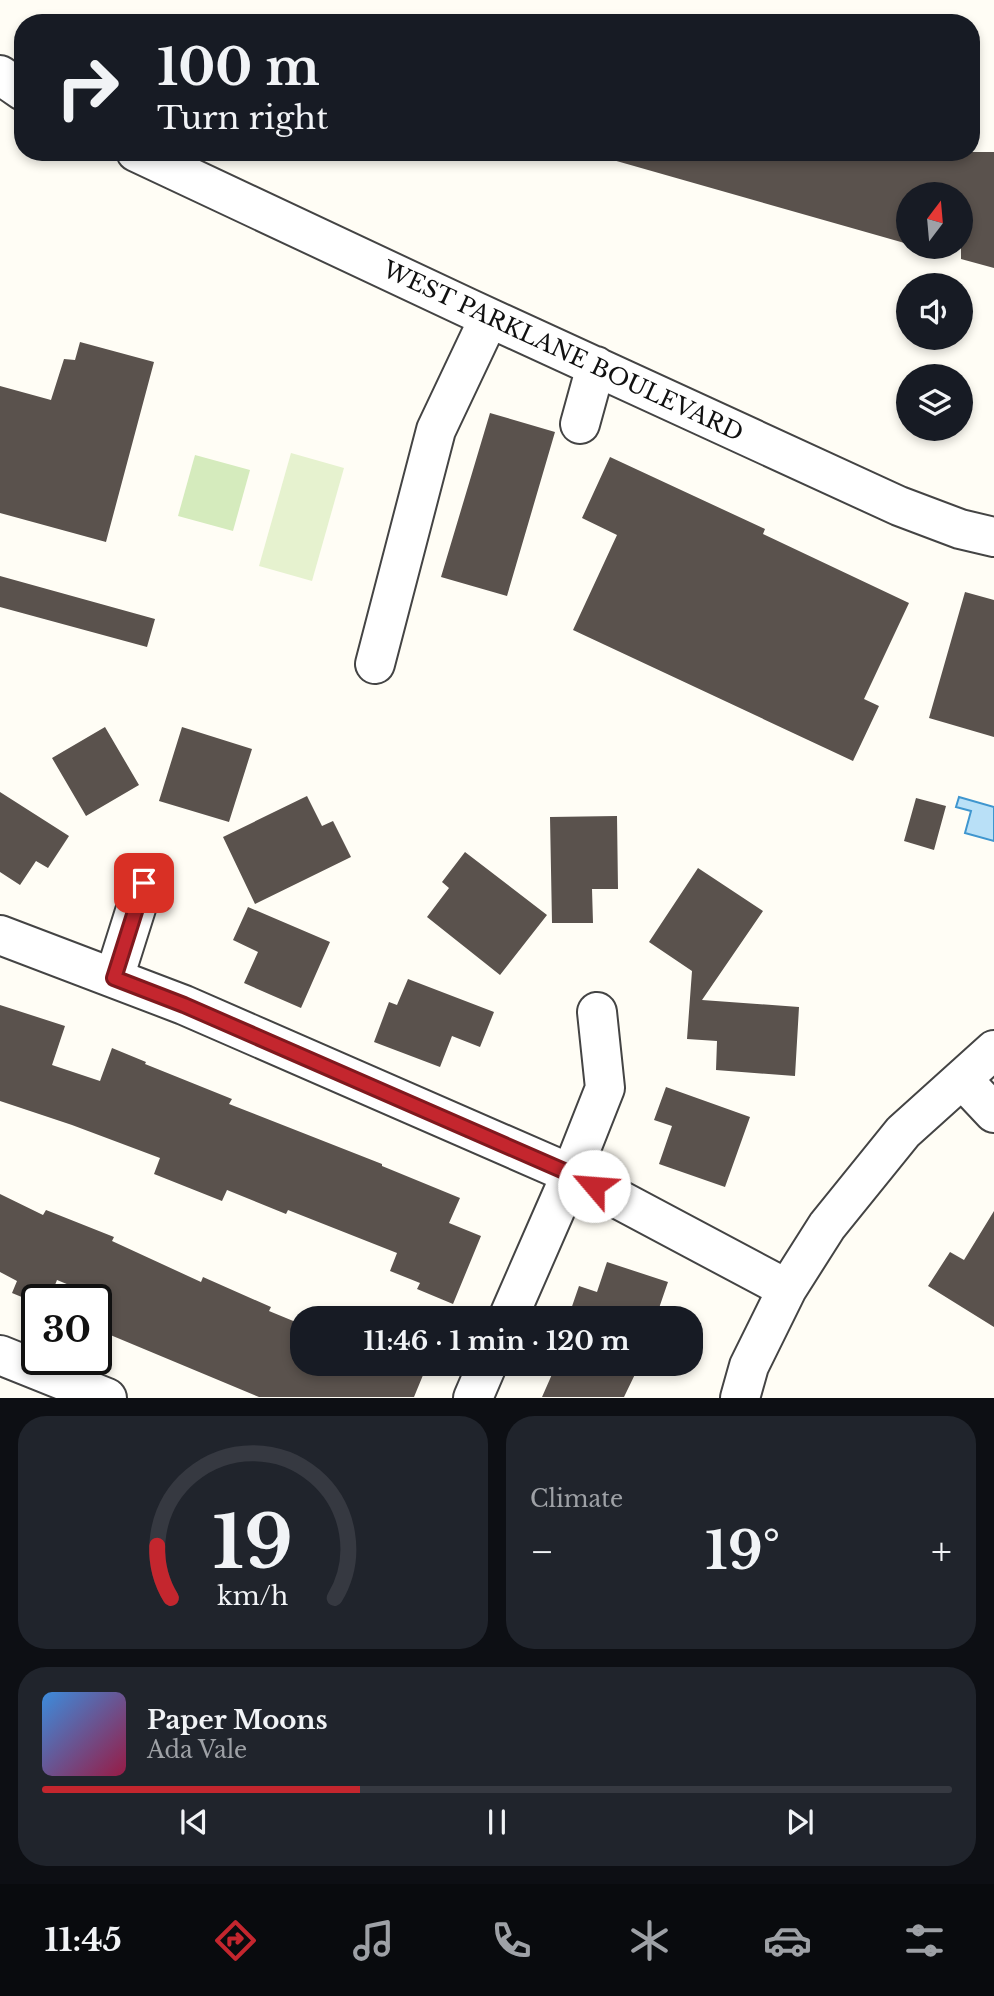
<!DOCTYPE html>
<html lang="en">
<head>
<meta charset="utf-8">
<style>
  body { margin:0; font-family:"Libre Baskerville",serif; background:#20242c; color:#f1f3f6; height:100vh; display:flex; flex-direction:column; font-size:26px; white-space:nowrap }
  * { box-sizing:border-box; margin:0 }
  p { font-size:23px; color:#9ea1a6 }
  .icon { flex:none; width:38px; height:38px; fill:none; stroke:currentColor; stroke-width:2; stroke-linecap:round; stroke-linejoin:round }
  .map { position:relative; height:1398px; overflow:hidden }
  .side { display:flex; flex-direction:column; gap:18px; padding:18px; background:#0d0f14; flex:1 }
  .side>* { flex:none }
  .guide { position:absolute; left:14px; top:14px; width:966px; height:147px; border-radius:28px; box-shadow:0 4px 10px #0003; background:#171b24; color:#f1f3f6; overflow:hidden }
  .needle { width:46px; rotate:16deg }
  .fabs { position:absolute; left:896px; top:182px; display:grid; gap:14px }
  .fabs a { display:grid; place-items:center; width:77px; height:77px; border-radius:50%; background:#171b24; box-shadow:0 4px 10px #0003; font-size:35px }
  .speed { position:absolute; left:21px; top:1284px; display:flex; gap:14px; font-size:35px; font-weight:700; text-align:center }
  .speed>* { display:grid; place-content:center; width:91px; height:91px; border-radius:50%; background:#171b24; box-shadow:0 4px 10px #0003; line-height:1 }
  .speed .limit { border:4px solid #111; border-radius:10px; background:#fff; color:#111 }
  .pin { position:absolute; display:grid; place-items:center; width:60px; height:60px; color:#fff; margin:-30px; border-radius:14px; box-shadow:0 4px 10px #0006 }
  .me { position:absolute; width:77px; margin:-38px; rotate:297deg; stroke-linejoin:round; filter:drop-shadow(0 0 5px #0008) }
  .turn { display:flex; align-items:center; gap:24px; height:147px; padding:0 28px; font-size:32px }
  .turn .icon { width:91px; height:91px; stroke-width:2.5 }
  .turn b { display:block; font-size:49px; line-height:60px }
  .big { font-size:52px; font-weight:700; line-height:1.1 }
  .side .widget { flex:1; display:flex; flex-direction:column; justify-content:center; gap:10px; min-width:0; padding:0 24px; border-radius:28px; background:#20242c }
  .side .dial { align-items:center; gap:0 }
  .dial svg { height:182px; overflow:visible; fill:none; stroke:#363941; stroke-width:7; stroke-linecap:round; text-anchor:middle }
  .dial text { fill:#f1f3f6; stroke:none }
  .song { display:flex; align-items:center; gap:21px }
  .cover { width:84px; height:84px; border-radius:10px; background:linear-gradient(135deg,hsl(210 70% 55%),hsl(340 70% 35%)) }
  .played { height:7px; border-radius:4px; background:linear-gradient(90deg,#c4262e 35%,#363941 35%) }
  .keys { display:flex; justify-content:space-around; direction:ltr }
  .heat { display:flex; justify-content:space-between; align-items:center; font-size:38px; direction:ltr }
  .side .tiles { flex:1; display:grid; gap:18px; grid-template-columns:1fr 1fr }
  .widget:last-child { grid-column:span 2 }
  .trip { position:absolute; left:290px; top:1306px; width:413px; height:70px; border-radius:28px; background:#171b24; box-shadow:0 4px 10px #0003; font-weight:700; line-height:70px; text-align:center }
  .tab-bar { display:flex; height:112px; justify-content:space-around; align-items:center; background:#090b0e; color:#9ea1a6 }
  .tab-bar .icon { width:49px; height:49px }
  .tab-bar .current { color:#c4262e }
  .tab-bar b { font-size:32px; color:#f1f3f6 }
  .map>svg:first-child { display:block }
  .green { fill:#d5ebbd }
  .pitch { fill:#e6f2cf }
  .water { fill:#b9e0f7; stroke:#3f96cf; stroke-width:2 }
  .building { fill:#5a524d }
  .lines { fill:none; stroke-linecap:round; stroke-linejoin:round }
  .minor-casing { stroke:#444; stroke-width:42 }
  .minor { stroke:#fff; stroke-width:38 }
  .route-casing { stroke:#7f191e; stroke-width:18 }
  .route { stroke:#c4262e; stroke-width:12 }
  .labels { text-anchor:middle; stroke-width:7; stroke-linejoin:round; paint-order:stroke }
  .street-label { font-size:23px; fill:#111; stroke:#fff }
</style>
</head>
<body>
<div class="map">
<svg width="994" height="1398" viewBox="0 0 994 1398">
  <rect width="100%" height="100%" fill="#fffdf5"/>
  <!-- green -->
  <path class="green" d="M195,455l55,15 -17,61 -55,-15z"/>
  <!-- pitch -->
  <path class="pitch" d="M291,453l53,15 -32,113 -53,-15z"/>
  <!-- water -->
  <path class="water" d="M959,797l35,10v34l-29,-8 6,-22 -15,-4z"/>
  <!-- building -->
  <path class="building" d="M615,152h379v116l-33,-9v-65h-53v50l-295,-84z
    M80,342l74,20 -48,180 -106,-29v-127l51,14 13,-41 11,1z
    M490,413l65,19 -48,164 -66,-19z
    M610,457l155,72 -2,5 146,69 -45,96 15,7 -26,55 -280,-131 44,-95 -35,-17z
    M0,576l155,43 -8,28 -147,-40z
    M965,592l29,8v137l-65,-19z
    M105,727l34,58 -53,31 -34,-58z
    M182,727l70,22 -23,73 -70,-21z
    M0,792l69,44 -21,32 -12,-7 -16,24 -20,-13z
    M307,796l15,30 11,-5 18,36 -96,47 -32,-67z
    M916,798l30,8 -12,44 -30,-9z
    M617,816l1,73h-26l1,34h-41l-2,-106z
    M465,852l82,63 -47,60 -73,-58 22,-29 -7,-6z
    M698,868l65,43 -61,89 97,7 -4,69 -79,-6 1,-29 -30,-2 5,-68 -43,-29z
    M248,907l82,35 -29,66 -57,-25 14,-31 -25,-12z
    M408,979l86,33 -14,35 -28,-11 -12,31 -66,-25 15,-40 8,3z
    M0,1005l65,21 -13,39 48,16 12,-33 34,14 -1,2 87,35 -3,5 153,60v2l78,32 -11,25 32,13 -28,68 -36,-15 3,-6 -30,-12 7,-18 -109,-43 -2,4 -59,-24 -5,11 -68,-27 6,-16 -88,-33 -72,-24z
    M666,1087l84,30 -25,70 -66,-23 13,-38 -18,-6z
    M0,1194l43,21 3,-5 68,27 -2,4 89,41 2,-5 68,30 -2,4 34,14v38h125l-14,34h-155l-163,-68v-33l-39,-16 -8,20h-20l-17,-7 5,-12 -17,-9z
    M994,1211v116l-66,-41 22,-34 14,8z
    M607,1262l61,20 -10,29 1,1 -1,6h-90l11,-32 18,6z
    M557,1363h76l6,3 -15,31h-82z"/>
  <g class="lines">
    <!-- minor casing -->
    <g class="minor-casing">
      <path id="minor" d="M0,75l23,16
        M136,152l332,156 431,198 61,23 34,8
        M580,424l16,-58
        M375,664l61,-234 53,-112
        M0,935l184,70 387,169 216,115
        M114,978l30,-95
        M962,1079l32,34
        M508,1318l63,-144 34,-86 -8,-76
        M0,1355l107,43
        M473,1398l15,-35
        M740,1398l9,-32 38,-77 40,-63 76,-94 91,-82"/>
    </g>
    <!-- minor -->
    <use href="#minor" class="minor"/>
  </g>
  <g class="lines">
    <!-- route casing -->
    <g class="route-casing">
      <path id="route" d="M144,883l-30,95 70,27 387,169 23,12"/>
    </g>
    <!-- route -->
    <use href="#route" class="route"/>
  </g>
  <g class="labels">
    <!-- street labels -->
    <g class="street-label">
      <text transform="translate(563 351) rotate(25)" y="8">WEST PARKLANE BOULEVARD</text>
    </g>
  </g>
</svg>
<div class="fabs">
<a><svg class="needle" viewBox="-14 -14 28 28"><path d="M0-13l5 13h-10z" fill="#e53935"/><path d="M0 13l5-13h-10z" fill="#9ea1a6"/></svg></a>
<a><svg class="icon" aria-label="sound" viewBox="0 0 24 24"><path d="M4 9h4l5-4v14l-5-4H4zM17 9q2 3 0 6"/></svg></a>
<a><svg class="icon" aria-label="layers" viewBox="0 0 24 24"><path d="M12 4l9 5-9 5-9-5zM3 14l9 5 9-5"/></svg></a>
</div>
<div class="speed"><div class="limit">30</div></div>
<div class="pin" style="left:144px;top:883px;background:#d93025"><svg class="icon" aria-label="arrive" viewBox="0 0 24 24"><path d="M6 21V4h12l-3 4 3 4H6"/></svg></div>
<svg class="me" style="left:594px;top:1186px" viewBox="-20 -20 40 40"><circle r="19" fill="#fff"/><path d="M0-13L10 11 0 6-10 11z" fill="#c4262e"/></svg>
<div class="trip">11:46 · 1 min · 120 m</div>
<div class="guide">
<div class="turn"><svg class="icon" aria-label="right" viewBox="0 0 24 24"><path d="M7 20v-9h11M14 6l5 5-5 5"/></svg><div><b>100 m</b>Turn right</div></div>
</div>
</div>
<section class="side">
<div class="tiles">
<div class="widget dial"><svg viewBox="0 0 100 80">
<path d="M14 69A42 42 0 1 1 86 69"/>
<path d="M14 69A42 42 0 0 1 8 46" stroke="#c4262e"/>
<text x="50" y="56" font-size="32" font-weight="700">19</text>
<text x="50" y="72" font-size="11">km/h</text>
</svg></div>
<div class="widget"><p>Climate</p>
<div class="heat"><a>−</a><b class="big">19°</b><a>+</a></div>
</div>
<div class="widget">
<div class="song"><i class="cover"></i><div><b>Paper Moons</b><p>Ada Vale</p></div></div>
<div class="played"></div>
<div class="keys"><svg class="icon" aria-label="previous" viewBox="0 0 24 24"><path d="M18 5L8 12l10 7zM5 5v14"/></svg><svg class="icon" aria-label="pause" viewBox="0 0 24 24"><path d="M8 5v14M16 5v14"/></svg><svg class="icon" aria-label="next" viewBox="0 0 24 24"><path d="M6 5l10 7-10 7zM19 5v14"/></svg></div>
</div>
</div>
</section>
<nav class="tab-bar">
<b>11:45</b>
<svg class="icon current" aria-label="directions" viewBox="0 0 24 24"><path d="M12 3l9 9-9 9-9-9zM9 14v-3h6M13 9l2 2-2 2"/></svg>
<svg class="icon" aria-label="music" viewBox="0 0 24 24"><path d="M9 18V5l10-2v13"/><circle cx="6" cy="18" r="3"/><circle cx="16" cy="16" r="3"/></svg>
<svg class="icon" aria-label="phone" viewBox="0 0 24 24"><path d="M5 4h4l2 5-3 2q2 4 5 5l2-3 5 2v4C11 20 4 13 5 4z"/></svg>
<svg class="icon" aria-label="climate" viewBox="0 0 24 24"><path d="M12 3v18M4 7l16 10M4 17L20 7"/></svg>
<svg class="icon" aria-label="car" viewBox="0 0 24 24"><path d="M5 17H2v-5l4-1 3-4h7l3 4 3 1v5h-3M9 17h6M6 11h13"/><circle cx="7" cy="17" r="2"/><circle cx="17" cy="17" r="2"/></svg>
<svg class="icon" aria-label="filters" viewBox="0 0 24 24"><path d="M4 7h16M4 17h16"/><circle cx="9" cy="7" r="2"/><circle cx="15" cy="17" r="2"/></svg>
</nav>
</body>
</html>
